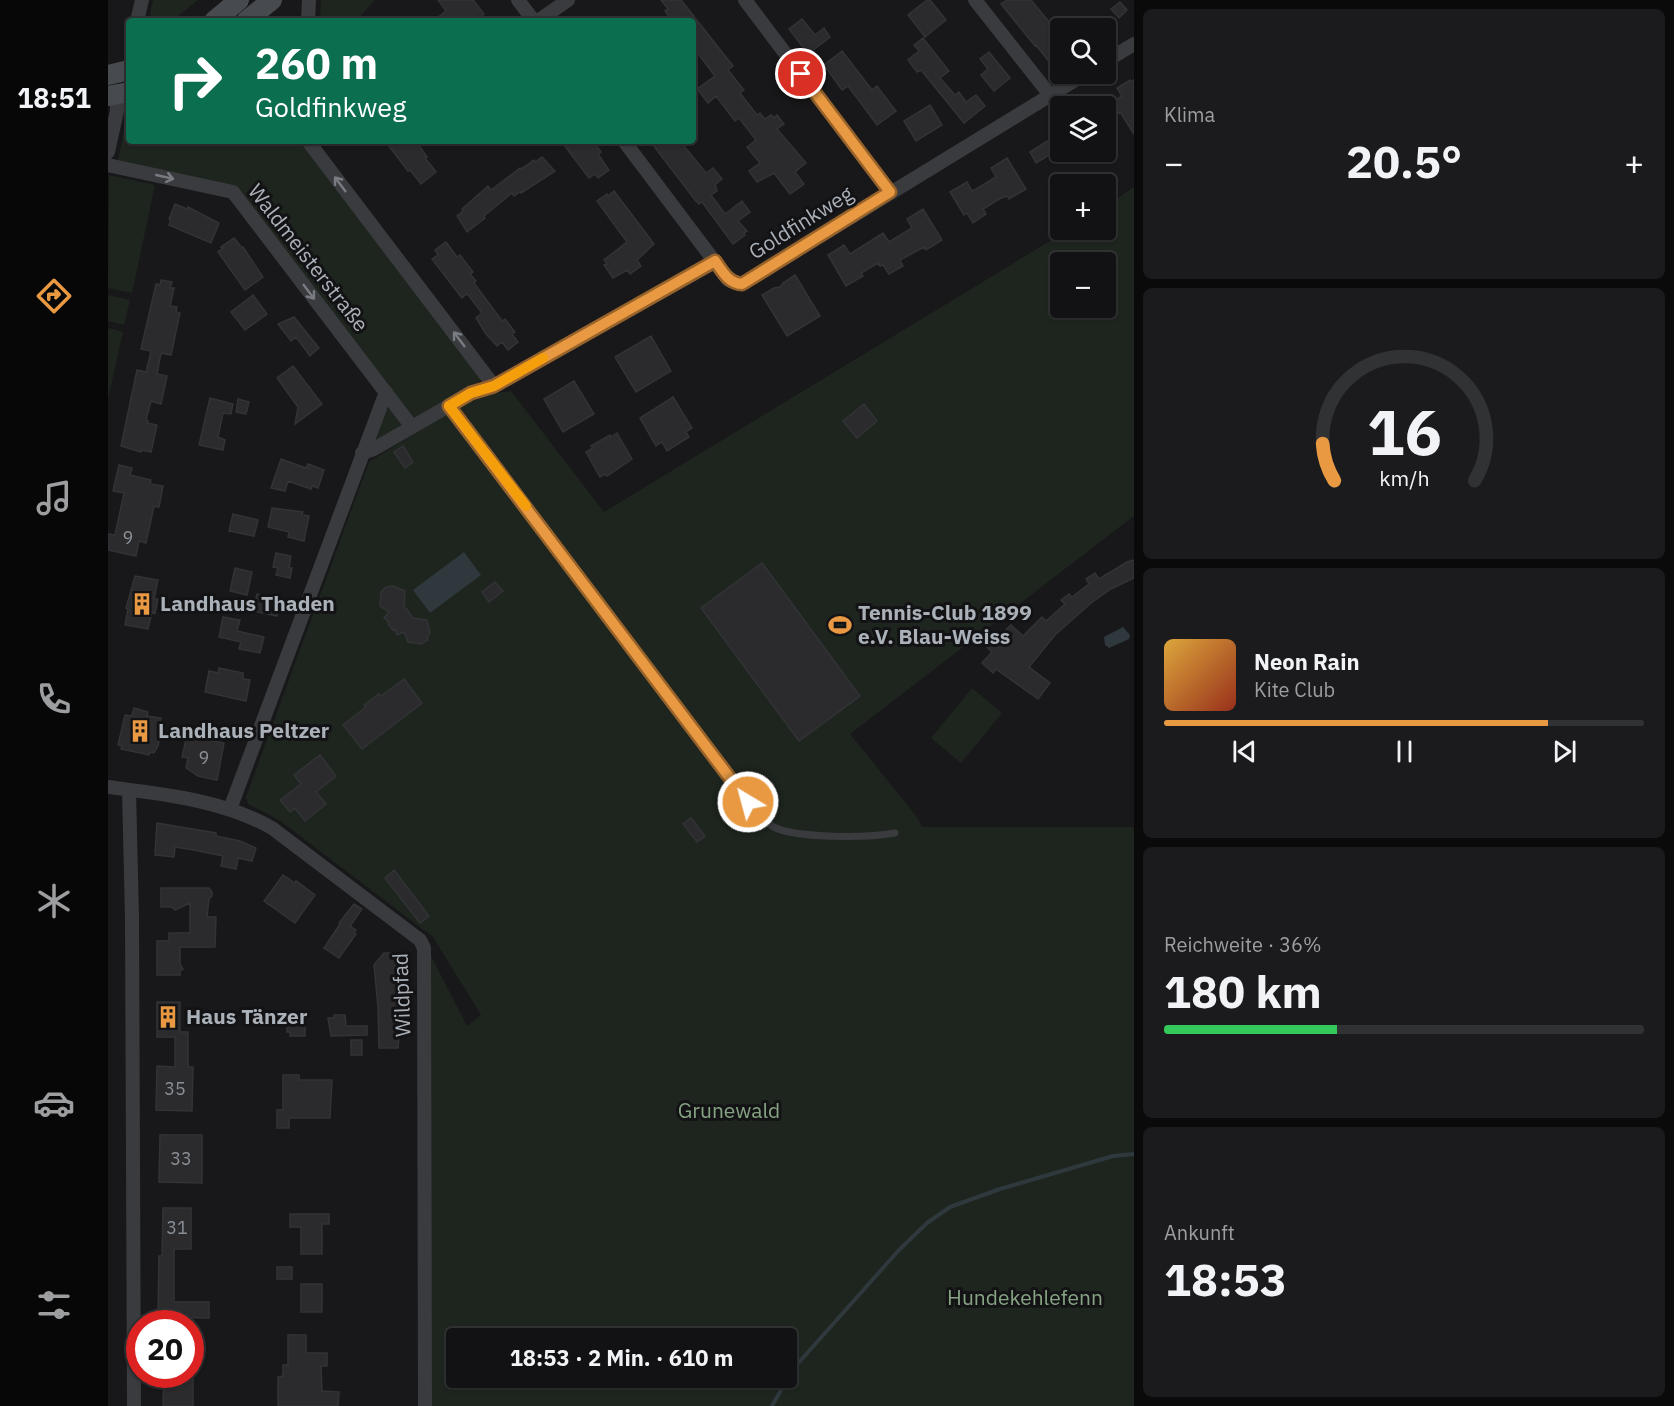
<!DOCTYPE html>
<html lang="de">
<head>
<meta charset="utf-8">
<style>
  body { margin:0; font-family:"IBM Plex Sans",sans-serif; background:#1b1b1d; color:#f1f3f6; height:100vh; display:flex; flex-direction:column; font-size:22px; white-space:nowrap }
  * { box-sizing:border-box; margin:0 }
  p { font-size:20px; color:#9c9ea0 }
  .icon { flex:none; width:33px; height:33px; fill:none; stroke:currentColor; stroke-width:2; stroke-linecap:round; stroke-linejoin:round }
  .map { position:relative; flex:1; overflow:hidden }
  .panel { display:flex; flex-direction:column; gap:9px; padding:9px; background:#0a0a0b; width:540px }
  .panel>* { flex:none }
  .guide { position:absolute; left:18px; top:18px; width:570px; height:126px; border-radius:6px; box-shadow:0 2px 4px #0004,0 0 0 2px #313234; background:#0b6e4f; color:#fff; overflow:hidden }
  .fabs { position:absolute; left:942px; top:18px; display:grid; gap:12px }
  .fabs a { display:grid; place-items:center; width:66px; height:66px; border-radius:6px; background:#121214; box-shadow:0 2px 4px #0004,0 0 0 2px #313234; font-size:30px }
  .speed { position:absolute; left:18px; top:1310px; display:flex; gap:12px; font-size:30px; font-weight:700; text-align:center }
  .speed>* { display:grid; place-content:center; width:78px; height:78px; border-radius:50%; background:#121214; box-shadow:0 2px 4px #0004,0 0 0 2px #313234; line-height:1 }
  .speed .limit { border:9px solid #d22; background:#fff; color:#111 }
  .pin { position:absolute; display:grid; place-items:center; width:51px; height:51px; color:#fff; margin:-26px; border:3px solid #fff; border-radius:50%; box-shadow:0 2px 6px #0007 }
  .me { position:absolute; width:66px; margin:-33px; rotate:323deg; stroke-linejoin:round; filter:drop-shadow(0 0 4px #0008) }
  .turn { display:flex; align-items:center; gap:21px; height:126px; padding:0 30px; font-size:27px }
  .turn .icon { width:78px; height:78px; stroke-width:2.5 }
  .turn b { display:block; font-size:42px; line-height:51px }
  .big { font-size:45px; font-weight:800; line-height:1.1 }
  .panel .card { flex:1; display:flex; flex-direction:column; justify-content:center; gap:9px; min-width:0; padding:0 21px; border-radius:9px; background:#1b1b1d }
  .panel .dial { align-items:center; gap:0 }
  .dial svg { height:156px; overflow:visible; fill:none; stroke:#313234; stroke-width:7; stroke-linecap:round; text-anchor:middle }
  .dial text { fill:#f1f3f6; stroke:none }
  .song { display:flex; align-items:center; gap:18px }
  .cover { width:72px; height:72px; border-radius:9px; background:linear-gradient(135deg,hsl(40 70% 55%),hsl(10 70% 35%)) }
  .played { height:6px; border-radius:3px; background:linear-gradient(90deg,#e89942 80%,#313234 80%) }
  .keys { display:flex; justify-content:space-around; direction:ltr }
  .heat { display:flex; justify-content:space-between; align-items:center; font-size:33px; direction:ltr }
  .charge { height:9px; border-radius:4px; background:linear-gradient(90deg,#34c759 36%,#313234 0) }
  .trip { position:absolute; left:338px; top:1328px; width:351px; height:60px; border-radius:6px; background:#121214; box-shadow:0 2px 4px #0004,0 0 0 2px #313234; font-weight:800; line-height:60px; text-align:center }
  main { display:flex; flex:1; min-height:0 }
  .dock { display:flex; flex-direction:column; width:108px; justify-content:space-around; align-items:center; background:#070708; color:#9c9ea0 }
  .dock .icon { width:42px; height:42px }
  .dock .current { color:#e89942 }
  .dock b { font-size:27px; color:#f1f3f6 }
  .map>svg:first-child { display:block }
  .green { fill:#1e251e; fill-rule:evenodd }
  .water { fill:#2f393d }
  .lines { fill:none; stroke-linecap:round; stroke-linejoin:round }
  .stream { stroke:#2f393d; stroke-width:4 }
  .building { fill:#2b2b2e; stroke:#323336; stroke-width:1.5 }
  .service { stroke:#393b3f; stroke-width:7 }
  .minor { stroke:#393b3f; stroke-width:14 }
  .secondary { stroke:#474a4f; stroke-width:20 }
  .oneway { stroke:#787c82 }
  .route-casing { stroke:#97632b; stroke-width:15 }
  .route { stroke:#e89942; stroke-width:10 }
  .slow { stroke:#f59e0b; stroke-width:10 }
  .labels { text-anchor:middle; stroke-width:6; stroke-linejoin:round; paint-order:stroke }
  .number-label { font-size:18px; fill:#8a8f96 }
  .street-label { font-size:21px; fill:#abb1b9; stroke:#131315 }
  .poi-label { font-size:21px; font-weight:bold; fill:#abb1b9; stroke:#131315; text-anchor:start }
  .park-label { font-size:21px; fill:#86a383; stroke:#131315 }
</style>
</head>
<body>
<main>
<nav class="dock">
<b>18:51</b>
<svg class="icon current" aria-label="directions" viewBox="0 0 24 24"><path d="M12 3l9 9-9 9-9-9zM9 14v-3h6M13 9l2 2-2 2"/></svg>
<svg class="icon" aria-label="music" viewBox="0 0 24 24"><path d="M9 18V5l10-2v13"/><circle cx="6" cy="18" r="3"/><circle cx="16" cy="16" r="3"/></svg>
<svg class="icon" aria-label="phone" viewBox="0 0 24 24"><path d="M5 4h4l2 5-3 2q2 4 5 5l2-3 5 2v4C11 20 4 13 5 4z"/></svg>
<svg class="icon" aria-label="climate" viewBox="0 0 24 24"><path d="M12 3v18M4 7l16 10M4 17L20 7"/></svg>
<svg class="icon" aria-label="car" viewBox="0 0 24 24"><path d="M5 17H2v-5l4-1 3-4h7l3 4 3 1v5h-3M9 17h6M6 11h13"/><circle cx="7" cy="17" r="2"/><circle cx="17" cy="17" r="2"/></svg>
<svg class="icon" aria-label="filters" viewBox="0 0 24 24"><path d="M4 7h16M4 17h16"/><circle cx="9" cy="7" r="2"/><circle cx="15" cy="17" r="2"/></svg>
</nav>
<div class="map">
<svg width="1026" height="1406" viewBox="0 0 1026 1406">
  <rect width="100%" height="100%" fill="#18181a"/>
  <!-- green -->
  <path class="green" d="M45,0h45l-26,21h-20l-2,-7z
    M213,0h54l-19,21h-36z
    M21,119v22h174l178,238 -2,3 -65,37 -178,-232 -118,-26 7,-36z
    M1,175l46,10 -23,108 -24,-5z
    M1026,187v329l-284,218 67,83 5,10h212v579h-703l-2,-454 38,74 14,-11 -48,-78 -154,-117 -31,-16 -2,-7 123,-335 105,-66 37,-5 93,121 464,-282h38v-24zM952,262h46v46h-46zM348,1338h330v39h-330z
    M0,295l22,5 -6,25 -16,-4z
    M0,328l15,4 -15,67z
    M282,408l12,18 -24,14 -2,-1 10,-30z
    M864,688l30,25 -41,50 -30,-25z"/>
  <!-- water -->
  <path class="water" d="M356,552l17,23 -51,38 -17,-23z
    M1015,627l7,8 -1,4 -20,9 -4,-3 -1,-8z"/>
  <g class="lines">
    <!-- stream -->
    <path class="stream" d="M664,1406l21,-37 106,-119 28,-27 23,-16 50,-18 113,-33 21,-2"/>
  </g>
  <!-- building -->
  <path class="building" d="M330,0h35l11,14 -9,7h-42l13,-10z
    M553,0h20l52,66 -5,4 16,20 -4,3 17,22 3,-2 5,6 6,-4 3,3 3,-3 7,9 -7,5 29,34 -11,9 9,12 -14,10 -16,-21 -17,9 -8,-11 11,-8 -13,-16 9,-7 -17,-22 -4,3 -19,-25 -8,7 -11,-14 18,-13 -22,-29v-26h-21l-7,-10 3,-2z
    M819,0h3l16,20 -21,17 -17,-22z
    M899,0h24l23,28h-5l11,15v21l-6,4 -18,-23 -1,1 -34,-42z
    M1012,2l7,8 -8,8 -8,-9z
    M694,19l13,16 9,-7 6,9 -22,17 -19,-25z
    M815,38l26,33 -9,7 15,17 4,-3 7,10 10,-7 9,11 -21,17 -43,-53 -4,2 -9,-12 11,-9 -5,-6z
    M734,51l30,39 5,-4 19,25 -19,14 -29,-39 -6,4 -18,-25z
    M881,52l21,26 -16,13 -13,-16 7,-6 -8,-10z
    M1022,80l1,2 3,-2v54l-14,-22 -14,9v-15l16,-10 -5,-8z
    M822,105l12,20 -26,16 -12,-20z
    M952,133v12l-7,5 1,2 -18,11 -6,-11z
    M277,141h31l11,16 -2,1 11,14 -15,12 -11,-14 -2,1z
    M453,141h32l8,11 -3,2 11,16 -11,8 -3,-4 -6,4z
    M551,141h21l26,32 7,-5 9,11 -7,6 2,6 -6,4 14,19 17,-13 8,11 -12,9 9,10 -3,2 1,2 -12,9 -31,-42 -3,2 -4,-4 -42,-55z
    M434,157l13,14 -34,22 -1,-1 -6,4 -2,-3 -28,23 1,2 -18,14 -10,-16 6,-5 -1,-2 26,-23 3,4 29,-22 1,1 13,-9 1,2z
    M899,158l19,31 -17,10 -2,-3 -6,2 -18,11 3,5 -13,9 -6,-10 -3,2 -14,-23 17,-10 5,9 6,-3 18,-11 -5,-9z
    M506,191l40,53 -17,16 4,6 -11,8 -3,-4 -14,8 -9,-13 3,-1 -3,-4 23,-18 -30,-41 10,-7 1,2z
    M67,204l12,5 1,-2 31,16 -8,20 -42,-18 2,-6h-2z
    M815,209l19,31 -16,10 -2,-3 -24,13 3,6 -14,8 -6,-9 -3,1 -2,-3 -17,10 2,3 -17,10 -18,-31 16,-10 6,9 33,-21 6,9 23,-14 -5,-9z
    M126,238l8,10 1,-1 20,30 -18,13 -27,-38 5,-4 -2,-1z
    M338,242l11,15 3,-2 13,17 -3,2 6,7 -2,2 28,38 3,-2 10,13 -3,2 6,8 -10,8 -6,-8 -5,4 -11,-12 -10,-16 6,-5 -13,-17 -3,-2 -4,4 -30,-39 6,-4 -3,-5z
    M687,275l25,41 -33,20 -25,-41 12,-7 6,-1 3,-4z
    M53,280l11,2 -2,6h4l-4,18 7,1 -1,5 4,1 -9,42 -10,-2 -4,21 10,2 -6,28 -10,-3 -5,19 2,1 -1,2 10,2 -6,27 -9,-2 -1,2 -20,-6 16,-76 9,2 3,-12 2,-9 -10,-2 15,-65 4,1z
    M145,295l14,19 -22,16 -14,-18z
    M186,317l25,31 -9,8 -14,-19 -5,4 -13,-17z
    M543,336l20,35 -35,21 -21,-35z
    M185,366l29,38 -27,20 3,-17 -21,-29z
    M466,381l20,33 -31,18 -19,-33z
    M565,397l19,31 -6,4 3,5 -22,14 -5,-9 -6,4 -16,-28z
    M102,398l23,6 -2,10 -8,-1 -5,24 7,3 -2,10 -24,-5z
    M130,399l11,3 -3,12 -10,-2z
    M756,404l13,17 -20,17 -14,-17z
    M509,433l15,26 -25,17 -2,-2 -5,3 -14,-25 7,-4 -2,-2 19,-11 1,2z
    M295,446l10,16 -8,6 -11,-16z
    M173,459l25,9 2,-4 16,6 -6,18 -6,-2 -1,3 -23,-8 -3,10 -14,-3z
    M11,465l13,3 -2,7 21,5 -1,4 13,2 -4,21 -5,-1 -8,37 -7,-2 -3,15 -28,-6v-16l7,1 9,-42 -11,-2z
    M164,508l31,4 -1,3 7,1 -5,25 -16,-4 1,-5 -21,-5z
    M125,514l25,6 -4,16 -25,-5z
    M168,553l15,3 -2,12h3l-2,10 -14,-3 2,-7 -5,-1z
    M1026,560v18l-23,11 -20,14 -36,32 -26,32 21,16 -12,16 -42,-30 -3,4 -11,-10 10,-11 -5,-5 24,-22 12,11 19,-19 4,4 19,-17 -4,-4 8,-6 3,3 17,-13 -3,-5 9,-6 4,6 28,-17z
    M654,563l98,133 -61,45 -98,-133z
    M127,568l17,4 -5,23 -17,-4z
    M27,576l23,4 -4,19h4l-3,14 -3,-1 -4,17 -23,-4 3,-16 -2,-1z
    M387,582l8,9 -14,11 -7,-10z
    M285,586l12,5 -1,15 9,12 14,2 3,13 -3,4 1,3 -7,4 -13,-2 -4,-10 -7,3 -2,-6 -2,1 -5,-6 1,-2 -5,-4 5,-6 -9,-6 1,-14 5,-5z
    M149,594l20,5 -1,6 3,1 -2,10 -24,-5z
    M115,617l17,3 -3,11 27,6 -4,16 -21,-4 2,-7 -22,-5z
    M111,668l24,5v6l7,1 -4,21 -41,-9 4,-21 9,2z
    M296,679l18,24 -60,46 -19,-24 23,-18 -2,-2 15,-11 2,2z
    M26,708l14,4 -1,4 14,2 -1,4 3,1 -5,23 -4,7 -4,-1 -1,3 -28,-6 1,-3 -4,-1 7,-30 7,1z
    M79,735l37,8 -7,37 -19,-4 -12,-8 2,-10 -6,-1z
    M212,755l16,21 -20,16 10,12 -21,17 -10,-13 -5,4 -10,-12 21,-16 -7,-9z
    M583,818l14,18 -8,6 -14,-18z
    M49,823l59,10v3l24,5 16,7 -4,13 -14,-3 -2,11 -15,-3 2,-10 -29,-6 -19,-3 -1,10 -19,-2z
    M286,870l35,46 -9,7 -35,-45z
    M175,875l12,8 1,-2 19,14 -20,28 -31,-22z
    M53,888h48l3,4v4l-3,3 -2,18h9l-1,30h-35v17l3,5 -3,2v4h-23v-34h12v-8h21v-30l-15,7 -3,-3h-11z
    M246,904l8,5 -12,17 6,4 -2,3 2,1 -17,24 -15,-10 16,-24 -1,-1z
    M276,953h7l6,5 -1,43h2v17l2,6 -2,24h-19l-1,-41 -4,-42z
    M49,1002h23v30h8v35h5l-1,44 -36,-1 1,-44 18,1v-30h-18z
    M226,1015h11l1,11h21v9l-36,1 -3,-18h6z
    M179,1017h18v19h-15v-4h-3z
    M243,1040h11v15h-11z
    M175,1075h16v5h33l-2,38h-41v10h-12v-18h6z
    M52,1135h42v48l-43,-1z
    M55,1208h28v41h-17v53h35v16l-51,-1 1,-61h3z
    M182,1214h39v10h-7v30h-21v-27h-11z
    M169,1267h15v12h-15z
    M193,1284h21v28h-21z
    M180,1335h18v18h21v13h-6l1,25 17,1 -1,14h-60v-29l5,-1v-11h5z
    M56,1374h29v32h-30z"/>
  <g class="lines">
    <!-- service -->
    <path class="service" d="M341,406l306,405c8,8 15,16 26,19 28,8 86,8 114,3"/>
    <!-- minor -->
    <path class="minor" d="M410,0l16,21
      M637,0l145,192
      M867,0l75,95
      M29,21l5,-21
      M200,21l1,-21
      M430,21l30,-21
      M998,61l28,-17
      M200,141l186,245
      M516,141l91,121
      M0,152l9,-41v-16
      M0,165l125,27 179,235
      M254,453l12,-4 97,-56 23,-7 221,-124 13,18 14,4 343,-210
      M0,787c55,7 115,13 164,41l148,112 4,8 1,458
      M21,790l3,128 2,488
      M122,809l156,-417"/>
    <!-- secondary -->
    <path class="secondary" d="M106,21l25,-21
      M138,21l26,-21
      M0,75l21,-5
      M0,96l21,-4"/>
  </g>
  <!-- one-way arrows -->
  <defs><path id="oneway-shaft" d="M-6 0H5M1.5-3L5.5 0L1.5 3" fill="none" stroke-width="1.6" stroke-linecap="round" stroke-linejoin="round" transform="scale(1.5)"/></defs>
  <g class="oneway">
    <use href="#oneway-shaft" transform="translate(57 177) rotate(13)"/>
    <use href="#oneway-shaft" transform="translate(232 184) rotate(-127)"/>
    <use href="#oneway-shaft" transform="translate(201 292) rotate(53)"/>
    <use href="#oneway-shaft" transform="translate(351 339) rotate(-127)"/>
  </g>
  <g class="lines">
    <!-- route casing -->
    <g class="route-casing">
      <path id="route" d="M640,802l-299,-396 22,-13 23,-7 221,-125c8,11 13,22 27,23l148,-92 -89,-118"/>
    </g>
    <!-- route -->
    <use href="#route" class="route"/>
    <!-- slow -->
    <path class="slow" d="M418,506l-77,-100 22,-13 23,-7 49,-28"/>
  </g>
  <!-- icons -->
  <defs>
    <g id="building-bare" transform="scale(1.8)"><path d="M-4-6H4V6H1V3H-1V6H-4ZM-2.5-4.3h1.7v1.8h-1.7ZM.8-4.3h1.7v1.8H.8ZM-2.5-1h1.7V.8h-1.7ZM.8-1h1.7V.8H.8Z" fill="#e89942" stroke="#131315" stroke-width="2.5" paint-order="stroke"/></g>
    <g id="stadium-bare" transform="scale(1.8)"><path d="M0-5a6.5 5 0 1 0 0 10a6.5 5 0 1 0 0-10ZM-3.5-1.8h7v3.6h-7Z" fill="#e89942" stroke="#131315" stroke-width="2.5" paint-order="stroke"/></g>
  </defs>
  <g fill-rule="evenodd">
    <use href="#building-bare" x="34" y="604"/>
    <use href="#stadium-bare" x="732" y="625"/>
    <use href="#building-bare" x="32" y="731"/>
    <use href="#building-bare" x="60" y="1017"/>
  </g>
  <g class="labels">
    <!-- number labels -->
    <g class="number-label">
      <text x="20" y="544">9</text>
      <text x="96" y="764">9</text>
      <text x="67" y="1095">35</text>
      <text x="73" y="1165">33</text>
      <text x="69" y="1234">31</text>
    </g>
    <!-- street labels -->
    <g class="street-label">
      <text transform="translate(693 223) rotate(-32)" y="7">Goldfinkweg</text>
      <text transform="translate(200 258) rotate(52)" y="7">Waldmeisterstraße</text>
      <text transform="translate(294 995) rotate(-92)" y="7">Wildpfad</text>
    </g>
    <!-- poi labels -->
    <g class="poi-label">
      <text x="52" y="611">Landhaus Thaden</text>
      <text x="750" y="620">Tennis-Club 1899<tspan x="750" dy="24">e.V. Blau-Weiss</tspan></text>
      <text x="50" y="738">Landhaus Peltzer</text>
      <text x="78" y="1024">Haus Tänzer</text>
    </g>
    <!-- park labels -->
    <g class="park-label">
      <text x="621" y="1118">Grunewald</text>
      <text x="917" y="1305">Hundekehlefenn</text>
    </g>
  </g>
</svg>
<div class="fabs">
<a><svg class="icon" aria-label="search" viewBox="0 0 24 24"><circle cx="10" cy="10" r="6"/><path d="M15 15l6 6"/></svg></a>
<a><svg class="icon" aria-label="layers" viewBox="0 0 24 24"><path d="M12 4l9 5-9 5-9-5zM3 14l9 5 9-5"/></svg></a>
<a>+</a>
<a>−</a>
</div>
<div class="speed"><div class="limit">20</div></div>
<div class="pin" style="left:693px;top:74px;background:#d93025"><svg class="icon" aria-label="arrive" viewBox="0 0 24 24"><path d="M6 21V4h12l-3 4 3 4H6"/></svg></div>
<svg class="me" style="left:640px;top:802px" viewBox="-20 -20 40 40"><circle r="17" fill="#e89942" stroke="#fff" stroke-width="3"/><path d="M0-11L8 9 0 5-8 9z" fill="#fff"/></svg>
<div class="trip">18:53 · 2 Min. · 610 m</div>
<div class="guide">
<div class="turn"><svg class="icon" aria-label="right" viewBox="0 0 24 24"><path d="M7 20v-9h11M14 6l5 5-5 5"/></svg><div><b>260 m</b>Goldfinkweg</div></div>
</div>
</div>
<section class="panel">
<div class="card"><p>Klima</p>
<div class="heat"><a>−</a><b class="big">20.5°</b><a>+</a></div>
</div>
<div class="card dial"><svg viewBox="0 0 100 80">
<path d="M14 69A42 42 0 1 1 86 69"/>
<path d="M14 69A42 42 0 0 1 8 50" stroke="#e89942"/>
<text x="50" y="56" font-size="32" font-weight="700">16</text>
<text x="50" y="72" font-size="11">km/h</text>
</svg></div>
<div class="card">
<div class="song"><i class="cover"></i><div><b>Neon Rain</b><p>Kite Club</p></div></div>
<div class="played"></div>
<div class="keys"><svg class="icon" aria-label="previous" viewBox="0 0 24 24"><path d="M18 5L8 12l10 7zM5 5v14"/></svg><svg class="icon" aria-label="pause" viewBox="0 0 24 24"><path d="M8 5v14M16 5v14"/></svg><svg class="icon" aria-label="next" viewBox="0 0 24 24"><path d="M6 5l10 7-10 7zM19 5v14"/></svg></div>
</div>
<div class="card"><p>Reichweite · 36%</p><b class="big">180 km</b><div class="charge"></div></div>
<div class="card"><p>Ankunft</p><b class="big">18:53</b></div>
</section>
</main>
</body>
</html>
